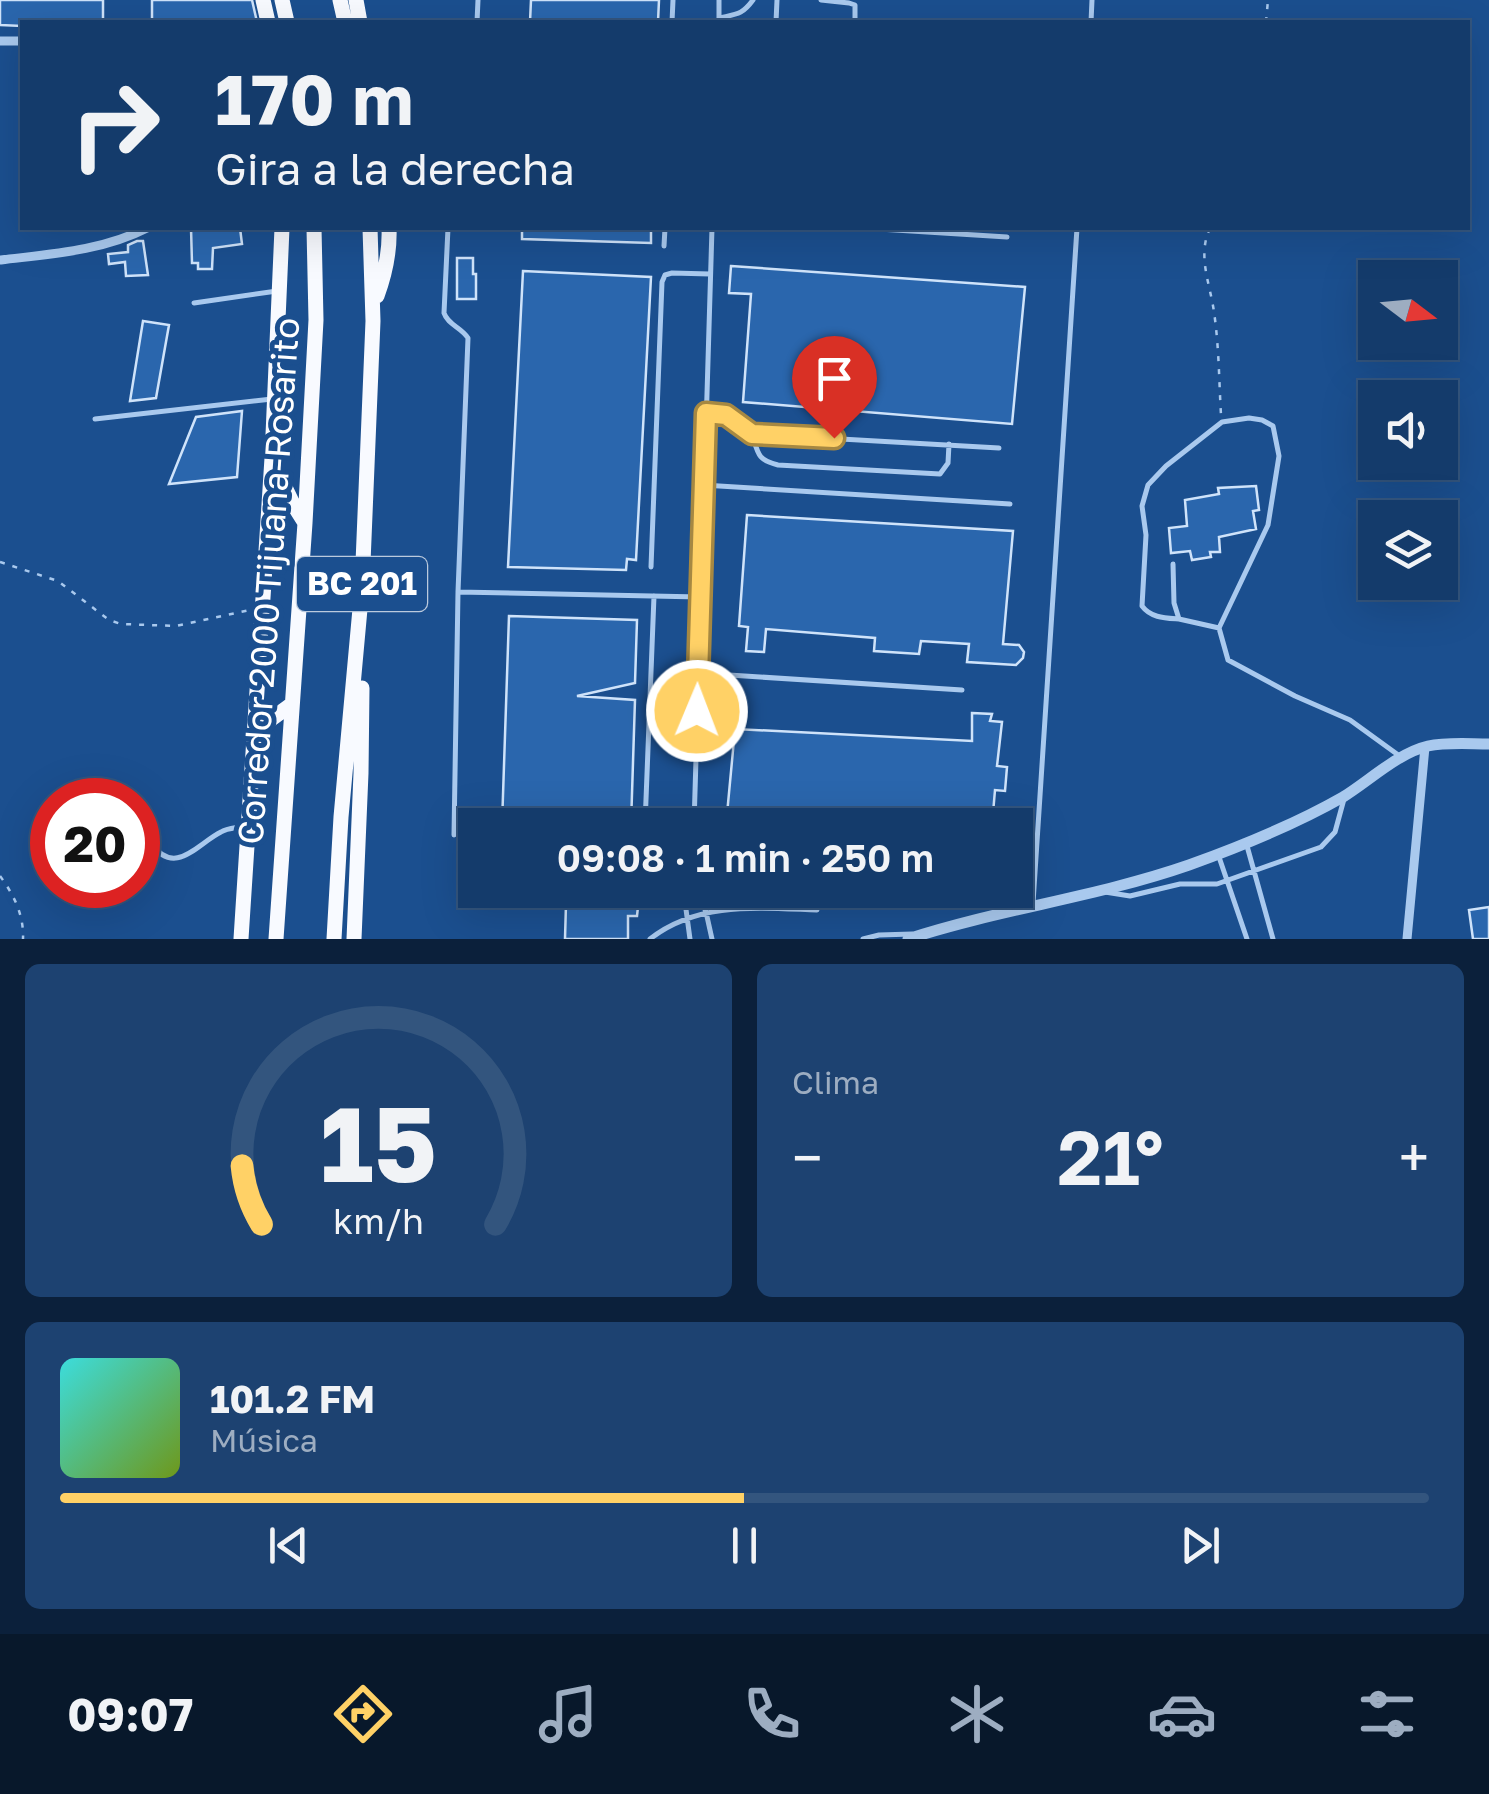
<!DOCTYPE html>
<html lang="es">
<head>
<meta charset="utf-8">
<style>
  body { margin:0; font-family:"Golos Text",sans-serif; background:#1d4271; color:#f1f3f6; height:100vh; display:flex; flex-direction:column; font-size:38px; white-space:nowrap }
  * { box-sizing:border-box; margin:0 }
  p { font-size:32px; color:#9dadc1 }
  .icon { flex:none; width:55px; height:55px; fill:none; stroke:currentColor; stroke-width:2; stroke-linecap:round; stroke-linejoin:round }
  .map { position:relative; height:939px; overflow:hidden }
  .sheet { display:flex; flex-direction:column; gap:25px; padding:25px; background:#0b203b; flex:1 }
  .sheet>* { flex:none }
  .guide { position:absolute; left:20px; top:20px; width:1450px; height:210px; border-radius:0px; box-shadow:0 10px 40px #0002,0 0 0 2px #33557e; background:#143b6b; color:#f1f3f6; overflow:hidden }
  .needle { width:65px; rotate:106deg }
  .fabs { position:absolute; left:1358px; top:260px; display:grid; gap:20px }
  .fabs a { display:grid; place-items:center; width:100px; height:100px; border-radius:0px; background:#143b6b; box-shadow:0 10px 40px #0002,0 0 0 2px #33557e; font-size:50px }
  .speed { position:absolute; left:30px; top:778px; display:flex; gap:20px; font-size:50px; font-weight:700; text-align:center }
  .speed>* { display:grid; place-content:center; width:130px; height:130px; border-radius:50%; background:#143b6b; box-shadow:0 10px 40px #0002,0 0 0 2px #33557e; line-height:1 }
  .speed .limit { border:15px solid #d22; background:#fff; color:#111 }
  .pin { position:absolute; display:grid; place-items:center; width:85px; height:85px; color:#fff; margin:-102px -42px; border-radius:50% 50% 50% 0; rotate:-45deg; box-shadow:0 0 10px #0007 }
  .pin .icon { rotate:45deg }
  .me { position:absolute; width:110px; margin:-55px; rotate:1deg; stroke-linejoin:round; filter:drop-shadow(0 0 8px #0008) }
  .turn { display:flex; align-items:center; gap:35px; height:210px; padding:0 30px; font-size:45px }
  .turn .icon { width:130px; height:130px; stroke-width:2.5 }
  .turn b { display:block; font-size:70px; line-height:85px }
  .big { font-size:75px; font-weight:600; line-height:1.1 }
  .sheet .widget { flex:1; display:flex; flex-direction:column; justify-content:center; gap:15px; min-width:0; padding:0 35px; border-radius:15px; background:#1d4271 }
  .sheet .dial { align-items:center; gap:0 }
  .dial svg { height:260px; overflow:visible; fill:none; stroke:#33557e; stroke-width:7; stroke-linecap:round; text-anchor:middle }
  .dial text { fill:#f1f3f6; stroke:none }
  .song { display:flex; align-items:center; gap:30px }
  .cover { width:120px; height:120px; border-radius:15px; background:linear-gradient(135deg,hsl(180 70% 55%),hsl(80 70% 35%)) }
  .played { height:10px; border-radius:5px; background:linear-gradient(90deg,#ffd166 50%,#33557e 50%) }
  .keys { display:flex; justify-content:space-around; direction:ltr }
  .heat { display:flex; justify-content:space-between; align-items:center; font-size:55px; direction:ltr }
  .sheet .tiles { flex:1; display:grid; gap:25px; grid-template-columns:1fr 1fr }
  .widget:last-child { grid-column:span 2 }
  .trip { position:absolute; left:458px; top:808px; width:575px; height:100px; border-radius:0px; background:#143b6b; box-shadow:0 10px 40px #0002,0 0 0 2px #33557e; font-weight:600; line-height:100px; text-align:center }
  .tab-bar { display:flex; height:160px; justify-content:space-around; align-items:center; background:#08182b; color:#9dadc1 }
  .tab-bar .icon { width:70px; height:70px }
  .tab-bar .on { color:#ffd166 }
  .tab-bar b { font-size:45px; color:#f1f3f6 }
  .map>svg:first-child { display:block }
  .building { fill:#2a66ad; stroke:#cfe3fa; stroke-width:2.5 }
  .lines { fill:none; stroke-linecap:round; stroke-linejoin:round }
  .path { stroke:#a9c9ee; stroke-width:2.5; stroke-dasharray:5 8; stroke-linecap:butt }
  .service { stroke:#a9c9ee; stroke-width:5 }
  .minor { stroke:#a9c9ee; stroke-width:9 }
  .tertiary { stroke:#a9c9ee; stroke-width:11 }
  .trunk { stroke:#f8faff; stroke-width:15 }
  .route-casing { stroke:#a68842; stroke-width:25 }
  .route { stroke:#ffd166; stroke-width:18 }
  .labels { text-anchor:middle; stroke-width:10; stroke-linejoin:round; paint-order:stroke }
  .shield { fill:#1b4f8f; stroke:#bbcadd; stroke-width:2.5 }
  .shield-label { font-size:32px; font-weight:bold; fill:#fff }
  .street-label { font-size:35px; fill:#fff; stroke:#1b4f8f }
</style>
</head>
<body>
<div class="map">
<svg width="1489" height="939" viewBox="0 0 1489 939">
  <rect width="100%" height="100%" fill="#1b4f8f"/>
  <!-- building -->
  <path class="building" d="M0,0h103v22h-81v4l-22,-1z
    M152,0h100l5,22h-105z
    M531,0h128l-1,22h-128z
    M191,228h49l2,16 -29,4 -1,21h-14v-6h-6z
    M522,228h129v15l-129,-4z
    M137,241h6l5,34 -22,1 -1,-14 -16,2 -1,-10 20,-2v-7z
    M457,258h16v16h3v25h-19z
    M731,266l294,21 -13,137 -269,-22 8,-108 -22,-1z
    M523,271l128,6 -15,283 -9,-1 -1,11 -118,-3z
    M143,321l26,4 -13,73 -26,3z
    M242,411l-5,66 -68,7 27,-67z
    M1256,486l3,24 -6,1 3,18 -37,8 1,15h-10l1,5 -19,3 -2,-9 -19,2 -2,-25 18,-2 -2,-26 34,-6 -1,-6z
    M747,515l266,16 -10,113 16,1 5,7 -1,6 -7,7 -49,-3 2,-18 -48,-3 -2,13 -45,-3 1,-13 -109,-9 -2,23 -18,-1 2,-24 -9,-1z
    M509,616l128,4 -2,63 -58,13 58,4 -4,125h-129z
    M972,713l20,1 -2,7 12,1 -5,44 10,1 -2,24 -10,-1 -3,35h-266l9,-96 237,12z
    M499,890h129l-1,12h8l3,5 -1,9h-9v23h-63l1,-35 -67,-2z
    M1489,907v32h-16l-4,-29z"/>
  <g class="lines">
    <!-- path -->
    <path class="path" d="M1266,22l2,-22
      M1210,228c-13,28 0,55 4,84 5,34 5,69 7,103
      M0,562l58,19 51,39 12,4 55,2 74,-16
      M0,876c14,19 24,39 23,63"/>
    <!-- service -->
    <path class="service" d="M821,0l28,3 6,2v17
      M719,18c18,-4 23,-3 34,-18
      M477,22l1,-22
      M672,22l1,-22
      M719,22v-22
      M776,22l1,-22
      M1091,22l1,-22
      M448,228l-4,85c4,12 17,14 24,25l-10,254 -4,243
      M863,228l144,9
      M664,246l1,-18
      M194,303l83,-12
      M706,413l20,2 26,19 247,14
      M95,419l177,-20
      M752,434c6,19 5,26 26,31l162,9 8,-11 1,-19
      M703,485l307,19
      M1173,564l1,39 5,16 40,9
      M651,567l11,-285 3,-7 7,-2 38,1
      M458,592l242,5
      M1179,619c-14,-1 -28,-1 -37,-13l4,-71 -4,-29 6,-21 18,-19 56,-44 27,-4 13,2 11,6 6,30 -11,69 -49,103 9,32 67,36 55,24 51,37
      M698,673l264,17
      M138,813c4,9 7,21 13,30 24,35 47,0 70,-11 6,-4 16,-4 24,-6
      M645,825l9,-229
      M694,825l18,-597
      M1247,846l26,93
      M1219,857l28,82
      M688,890l-3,12 5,37
      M697,890l9,22 6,27
      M794,890l70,4 10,-4
      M1105,892l25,4 50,-12h37l104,-37 14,-15 9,-33
      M641,902l1,-12
      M1033,903l44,-675
      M650,939c48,-38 110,-31 167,-29
      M863,939l16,-4 33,-1"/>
    <!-- minor -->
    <path class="minor" d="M0,41h22
      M1,260c49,-6 101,-9 146,-32
      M1407,939l18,-192"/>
    <!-- tertiary -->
    <path class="tertiary" d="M908,939c92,-30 189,-42 281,-74 53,-19 105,-40 154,-68 26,-16 55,-44 85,-51 19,-4 41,-2 61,-2"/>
    <!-- trunk -->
    <path class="trunk" d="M263,0l5,22
      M282,0l5,22
      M340,0l5,22
      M356,0l4,22
      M377,296c8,-22 13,-45 12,-68
      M273,462l20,42 12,19
      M253,736l13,-13 26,-19
      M241,939l31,-481 10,-230
      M276,939l29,-416 11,-203 -2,-92
      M334,939l7,-122 21,-230 11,-266 -3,-93
      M354,939l7,-166 1,-85"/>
  </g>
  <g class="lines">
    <!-- route casing -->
    <g class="route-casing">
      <path id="route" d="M697,711l9,-298 20,2 26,19 82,4"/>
    </g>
    <!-- route -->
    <use href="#route" class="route"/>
  </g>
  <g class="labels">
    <!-- shield labels -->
    <rect class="shield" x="297" y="557" width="130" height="54" rx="8"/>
    <g class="shield-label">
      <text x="362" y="595">BC 201</text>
    </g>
    <!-- street labels -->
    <g class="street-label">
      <text transform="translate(269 581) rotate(-86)" y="12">Corredor 2000 Tijuana-Rosarito</text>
    </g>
  </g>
</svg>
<div class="fabs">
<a><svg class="needle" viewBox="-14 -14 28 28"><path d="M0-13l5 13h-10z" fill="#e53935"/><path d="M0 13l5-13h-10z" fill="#9dadc1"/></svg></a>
<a><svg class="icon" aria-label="sound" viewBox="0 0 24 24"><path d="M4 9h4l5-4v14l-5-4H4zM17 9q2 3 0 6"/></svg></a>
<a><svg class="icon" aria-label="layers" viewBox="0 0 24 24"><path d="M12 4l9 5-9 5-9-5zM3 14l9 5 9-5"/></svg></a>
</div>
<div class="speed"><div class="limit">20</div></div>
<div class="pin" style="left:834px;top:438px;background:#d93025"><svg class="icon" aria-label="arrive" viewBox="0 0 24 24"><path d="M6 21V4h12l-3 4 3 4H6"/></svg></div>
<svg class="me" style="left:697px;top:711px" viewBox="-20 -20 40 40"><circle r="17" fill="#ffd166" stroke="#fff" stroke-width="3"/><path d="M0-11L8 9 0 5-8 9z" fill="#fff"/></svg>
<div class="trip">09:08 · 1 min · 250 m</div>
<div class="guide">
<div class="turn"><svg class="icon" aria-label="right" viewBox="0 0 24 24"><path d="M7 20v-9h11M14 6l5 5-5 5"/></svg><div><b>170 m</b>Gira a la derecha</div></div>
</div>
</div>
<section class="sheet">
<div class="tiles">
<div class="widget dial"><svg viewBox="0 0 100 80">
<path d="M14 69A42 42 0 1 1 86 69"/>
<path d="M14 69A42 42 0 0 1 8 51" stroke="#ffd166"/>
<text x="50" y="56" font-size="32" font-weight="700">15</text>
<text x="50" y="72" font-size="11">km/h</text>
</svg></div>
<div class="widget"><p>Clima</p>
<div class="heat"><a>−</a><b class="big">21°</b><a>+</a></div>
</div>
<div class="widget">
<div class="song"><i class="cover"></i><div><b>101.2 FM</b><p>Música</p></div></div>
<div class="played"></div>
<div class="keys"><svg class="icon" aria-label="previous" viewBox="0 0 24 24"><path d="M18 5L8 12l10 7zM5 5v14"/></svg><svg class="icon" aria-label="pause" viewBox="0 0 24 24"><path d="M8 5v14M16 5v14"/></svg><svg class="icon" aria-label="next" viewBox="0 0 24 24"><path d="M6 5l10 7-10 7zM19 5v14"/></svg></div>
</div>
</div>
</section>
<nav class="tab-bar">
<b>09:07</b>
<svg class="icon on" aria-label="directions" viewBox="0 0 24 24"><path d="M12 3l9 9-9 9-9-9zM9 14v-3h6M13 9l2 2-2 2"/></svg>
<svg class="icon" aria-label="music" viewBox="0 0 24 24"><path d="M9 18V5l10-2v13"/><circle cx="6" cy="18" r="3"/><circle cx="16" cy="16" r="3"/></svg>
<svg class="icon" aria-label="phone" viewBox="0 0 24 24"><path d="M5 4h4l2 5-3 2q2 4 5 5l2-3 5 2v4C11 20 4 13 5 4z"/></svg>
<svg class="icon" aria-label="climate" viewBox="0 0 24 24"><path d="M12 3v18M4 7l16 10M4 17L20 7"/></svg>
<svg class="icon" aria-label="car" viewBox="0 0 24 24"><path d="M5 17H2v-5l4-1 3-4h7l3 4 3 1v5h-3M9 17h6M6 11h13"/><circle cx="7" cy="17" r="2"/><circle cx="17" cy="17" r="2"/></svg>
<svg class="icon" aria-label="filters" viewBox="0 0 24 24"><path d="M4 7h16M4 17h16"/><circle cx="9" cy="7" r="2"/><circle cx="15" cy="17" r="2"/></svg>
</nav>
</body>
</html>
